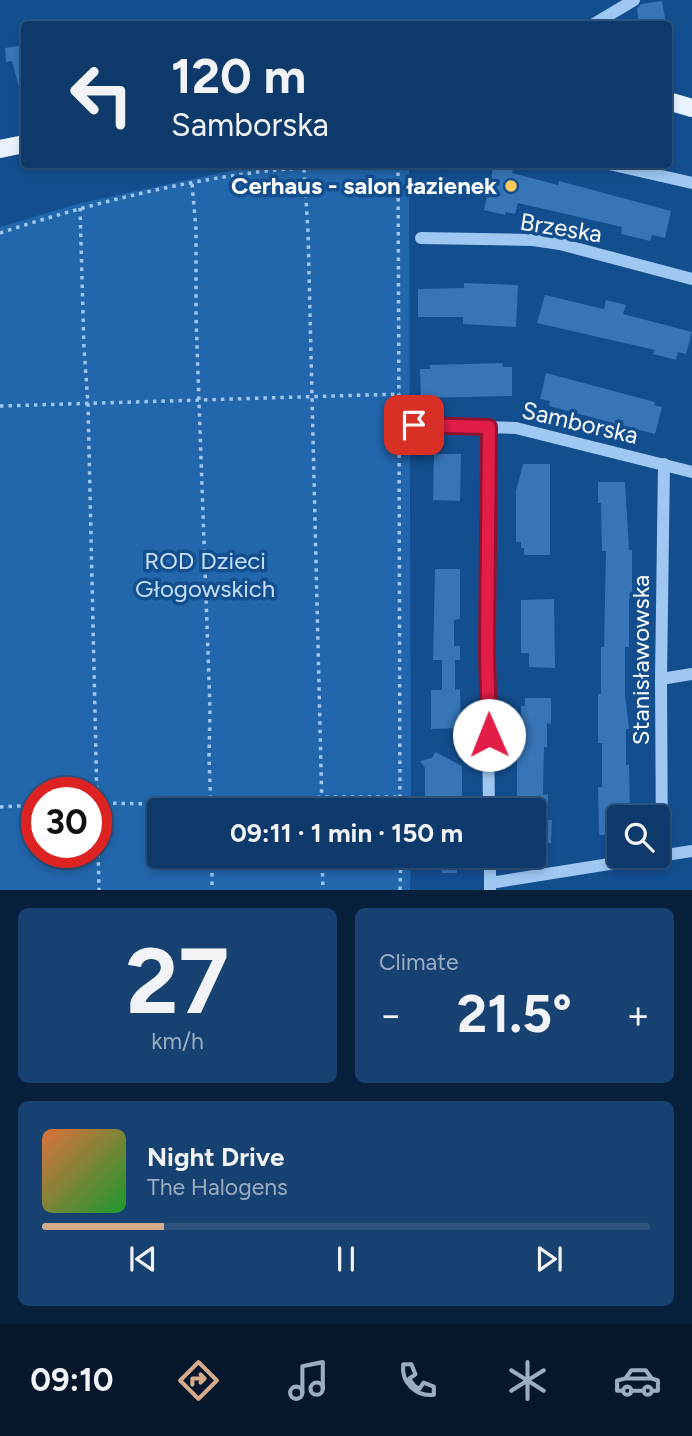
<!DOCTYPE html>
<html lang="en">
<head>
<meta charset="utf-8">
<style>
  body { margin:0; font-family:Figtree,sans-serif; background:#174171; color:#f1f3f6; height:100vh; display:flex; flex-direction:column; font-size:26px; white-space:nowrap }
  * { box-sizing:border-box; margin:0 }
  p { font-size:23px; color:#9badc1 }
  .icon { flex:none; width:38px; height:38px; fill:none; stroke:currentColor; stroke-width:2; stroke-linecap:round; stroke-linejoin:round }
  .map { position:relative; height:890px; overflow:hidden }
  .drawer { display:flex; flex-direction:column; gap:18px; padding:18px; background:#08203b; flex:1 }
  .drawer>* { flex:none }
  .banner { position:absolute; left:21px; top:21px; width:651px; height:147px; border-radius:7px; box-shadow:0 4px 10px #0003,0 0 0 2px #2e547e; background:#0e3a6b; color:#f1f3f6; overflow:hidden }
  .fabs { position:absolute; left:607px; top:805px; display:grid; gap:14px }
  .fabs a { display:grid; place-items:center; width:63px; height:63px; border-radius:7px; background:#0e3a6b; box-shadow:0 4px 10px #0003,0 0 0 2px #2e547e; font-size:35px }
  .speed { position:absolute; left:21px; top:777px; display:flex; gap:14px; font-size:35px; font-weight:700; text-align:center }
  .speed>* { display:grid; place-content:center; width:91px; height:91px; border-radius:50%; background:#0e3a6b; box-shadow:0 4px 10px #0003,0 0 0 2px #2e547e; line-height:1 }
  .speed .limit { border:10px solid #d22; background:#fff; color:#111 }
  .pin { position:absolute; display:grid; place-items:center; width:60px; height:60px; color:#fff; margin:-30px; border-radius:14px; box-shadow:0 4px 10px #0006 }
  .me { position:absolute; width:77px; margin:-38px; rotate:359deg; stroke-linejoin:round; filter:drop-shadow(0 0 5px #0008) }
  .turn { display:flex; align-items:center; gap:24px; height:147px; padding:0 35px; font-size:32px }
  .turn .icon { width:91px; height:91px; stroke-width:2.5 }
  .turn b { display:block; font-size:49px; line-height:60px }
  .big { font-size:52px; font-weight:700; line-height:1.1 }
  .drawer .tile { flex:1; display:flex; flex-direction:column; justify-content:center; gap:10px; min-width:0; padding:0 24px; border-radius:10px; background:#174171 }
  .drawer .dial { align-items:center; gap:0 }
  .dial b { font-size:91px; line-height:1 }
  .song { display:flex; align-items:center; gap:21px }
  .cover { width:84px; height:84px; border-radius:10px; background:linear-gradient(135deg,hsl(20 70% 55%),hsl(130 70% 35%)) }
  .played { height:7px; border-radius:4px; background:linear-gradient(90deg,#d6ab8b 20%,#2e547e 20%) }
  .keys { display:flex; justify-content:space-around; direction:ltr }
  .heat { display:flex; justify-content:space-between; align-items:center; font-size:38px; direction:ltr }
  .drawer .tiles { flex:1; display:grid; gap:18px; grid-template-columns:1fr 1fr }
  .tile:last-child { grid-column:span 2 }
  .trip { position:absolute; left:147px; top:798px; width:399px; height:70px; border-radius:7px; background:#0e3a6b; box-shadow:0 4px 10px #0003,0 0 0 2px #2e547e; font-weight:700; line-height:70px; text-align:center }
  .menu { display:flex; height:112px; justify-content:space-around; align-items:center; background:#06172b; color:#9badc1 }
  .menu .icon { width:49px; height:49px }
  .menu .active { color:#d6ab8b }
  .menu b { font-size:32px; color:#f1f3f6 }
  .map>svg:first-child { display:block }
  .green { fill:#2266ac; fill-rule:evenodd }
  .building { fill:#3775b6 }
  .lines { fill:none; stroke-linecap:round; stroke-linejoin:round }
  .path { stroke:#9ec7f1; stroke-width:3.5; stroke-dasharray:3.5 5; stroke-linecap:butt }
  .minor { stroke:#9ec7f1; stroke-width:12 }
  .major { stroke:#e8f2ff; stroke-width:18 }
  .route-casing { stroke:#92132f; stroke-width:18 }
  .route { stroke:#e11d48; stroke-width:12 }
  .poi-dot { fill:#ffc95e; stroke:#134e8f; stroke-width:2.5 }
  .labels { text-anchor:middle; stroke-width:7; stroke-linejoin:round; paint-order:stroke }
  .poi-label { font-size:24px; font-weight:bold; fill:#fff; stroke:#134e8f; text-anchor:end }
  .street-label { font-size:24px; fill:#fff; stroke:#134e8f }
  .park-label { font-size:24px; fill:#c5e0fc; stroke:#134e8f }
</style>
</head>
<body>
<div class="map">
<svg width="692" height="890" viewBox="0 0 692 890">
  <rect width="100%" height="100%" fill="#134e8f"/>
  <!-- green -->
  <path class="green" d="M327,165h82l2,645h-252v46h252l-1,34h-410v-663l81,-24 153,-33zM37,793h59v59h-59z"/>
  <!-- building -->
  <path class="building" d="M662,1l4,23h-27l-2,-15 4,-5z
    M24,45v46h-4l-8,-30 -6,1 -1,-14z
    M494,164l19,5 -1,4 46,12 1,-4 112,30 -6,27 -13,-3 -2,6 -29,-7 1,-7 -104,-24 -3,11 -9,-2 -1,3 -21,-5z
    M464,283l54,2 -2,42 -53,-3v-7h-45v-28l46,-1z
    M545,295l59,14 2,-9 20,5 -3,9 69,18 -6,22 -8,-2 -2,8 -23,-6 2,-4 -118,-27z
    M502,363l1,4h9v29l-91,2 -1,-29h10v-4z
    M546,373l109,29 -1,3 8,2 -7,27 -106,-28 1,-5 -10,-2z
    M434,454h27l-1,47 -27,-1z
    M523,464h27v91h-26v-7h-3v-6h-5v-51z
    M598,482h27l4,68h3v49h-3v48h-4v47l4,35h-3v36h3l1,52h-10v18h-21l-1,-48h4v-44h-4v-49h3v-47h3l2,-96h-4l-1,-48h-3z
    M435,569h25v50l-6,1v26h6v14h-5v30l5,-1 1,39 -30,1v-39h11v-30h-9z
    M554,599l1,69 -26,-1v-14h-8v-53z
    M525,698h26v26l-4,-1v24h-3l-1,48 5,-1v26h4l-1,23h-17v-33l-17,-1v-63h4v-40h4z
    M435,752l27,14v37l-13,7h-24v-42l-5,-7 12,-3z
    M442,856h15v17h-15z"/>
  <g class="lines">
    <!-- path -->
    <path class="path" d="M398,164l1,257
      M304,169l4,62 14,579
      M192,184l4,45v89l14,391 -1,49 2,52
      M80,208l4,140 4,56 11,486
      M0,233c79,-26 168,-49 251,-60 33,-5 68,-5 101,-9
      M0,406l400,-12
      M399,429l1,381
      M96,803l115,2 111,-8h78
      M0,807l37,-2
      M212,856v34
      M322,856l1,34
      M400,890l1,-34"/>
    <!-- minor -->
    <path class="minor" d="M594,24l40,-24
      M609,164l83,19
      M421,238l112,2 27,4 132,35
      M414,425l102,3 176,44
      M489,427l-2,224 2,159
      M661,679l31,-5
      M490,856v34
      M662,856l-1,-177 3,-215
      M490,883l202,-32"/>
    <!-- major -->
    <path class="major" d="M668,101l24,7
      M0,149l24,-5"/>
  </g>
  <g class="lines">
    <!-- route casing -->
    <g class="route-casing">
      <path id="route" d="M414,425l75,2 -2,224 2,84"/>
    </g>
    <!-- route -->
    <use href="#route" class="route"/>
  </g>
  <!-- markers -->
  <circle class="poi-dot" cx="511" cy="186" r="7"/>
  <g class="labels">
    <!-- poi labels -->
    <g class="poi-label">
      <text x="497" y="194">Cerhaus - salon łazienek</text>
    </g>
    <!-- street labels -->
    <g class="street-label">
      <text transform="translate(561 228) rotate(9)" y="8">Brzeska</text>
      <text transform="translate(580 423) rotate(13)" y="8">Samborska</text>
      <text transform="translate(641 660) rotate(-90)" y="8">Stanisławowska</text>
    </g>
    <!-- park labels -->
    <g class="park-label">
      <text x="205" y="569">ROD Dzieci<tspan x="205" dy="28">Głogowskich</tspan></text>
    </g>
  </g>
</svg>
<div class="fabs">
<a><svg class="icon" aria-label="search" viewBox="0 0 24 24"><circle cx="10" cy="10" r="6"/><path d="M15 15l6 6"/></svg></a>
</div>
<div class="speed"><div class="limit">30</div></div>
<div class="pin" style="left:414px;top:425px;background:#d93025"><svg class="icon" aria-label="arrive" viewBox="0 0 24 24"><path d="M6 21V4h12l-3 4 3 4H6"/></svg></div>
<svg class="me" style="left:489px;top:735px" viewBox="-20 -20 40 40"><circle r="19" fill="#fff"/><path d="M0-13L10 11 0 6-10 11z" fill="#e11d48"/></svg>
<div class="trip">09:11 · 1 min · 150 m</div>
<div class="banner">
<div class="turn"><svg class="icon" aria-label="left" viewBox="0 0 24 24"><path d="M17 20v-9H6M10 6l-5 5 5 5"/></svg><div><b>120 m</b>Samborska</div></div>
</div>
</div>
<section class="drawer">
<div class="tiles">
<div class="tile dial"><b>27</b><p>km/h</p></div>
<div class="tile"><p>Climate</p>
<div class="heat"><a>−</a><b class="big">21.5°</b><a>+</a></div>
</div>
<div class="tile">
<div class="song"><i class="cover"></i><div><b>Night Drive</b><p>The Halogens</p></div></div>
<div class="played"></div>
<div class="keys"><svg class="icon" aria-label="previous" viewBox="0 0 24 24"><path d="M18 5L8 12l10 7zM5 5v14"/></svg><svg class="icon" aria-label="pause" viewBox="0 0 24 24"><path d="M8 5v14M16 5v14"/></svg><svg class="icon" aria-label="next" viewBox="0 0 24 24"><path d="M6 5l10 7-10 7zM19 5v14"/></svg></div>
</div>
</div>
</section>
<nav class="menu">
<b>09:10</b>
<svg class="icon active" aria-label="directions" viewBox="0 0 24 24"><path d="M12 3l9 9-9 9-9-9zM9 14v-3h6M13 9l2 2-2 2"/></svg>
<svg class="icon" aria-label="music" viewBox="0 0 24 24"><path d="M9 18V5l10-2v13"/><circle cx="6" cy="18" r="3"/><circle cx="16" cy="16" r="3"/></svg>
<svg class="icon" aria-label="phone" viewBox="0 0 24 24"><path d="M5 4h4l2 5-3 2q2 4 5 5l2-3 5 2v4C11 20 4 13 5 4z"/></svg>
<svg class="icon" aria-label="climate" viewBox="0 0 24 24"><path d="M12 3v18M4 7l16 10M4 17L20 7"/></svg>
<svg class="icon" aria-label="car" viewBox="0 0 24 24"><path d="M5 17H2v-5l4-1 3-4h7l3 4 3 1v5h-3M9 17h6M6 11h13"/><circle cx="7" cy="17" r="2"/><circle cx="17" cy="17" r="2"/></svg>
</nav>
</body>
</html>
